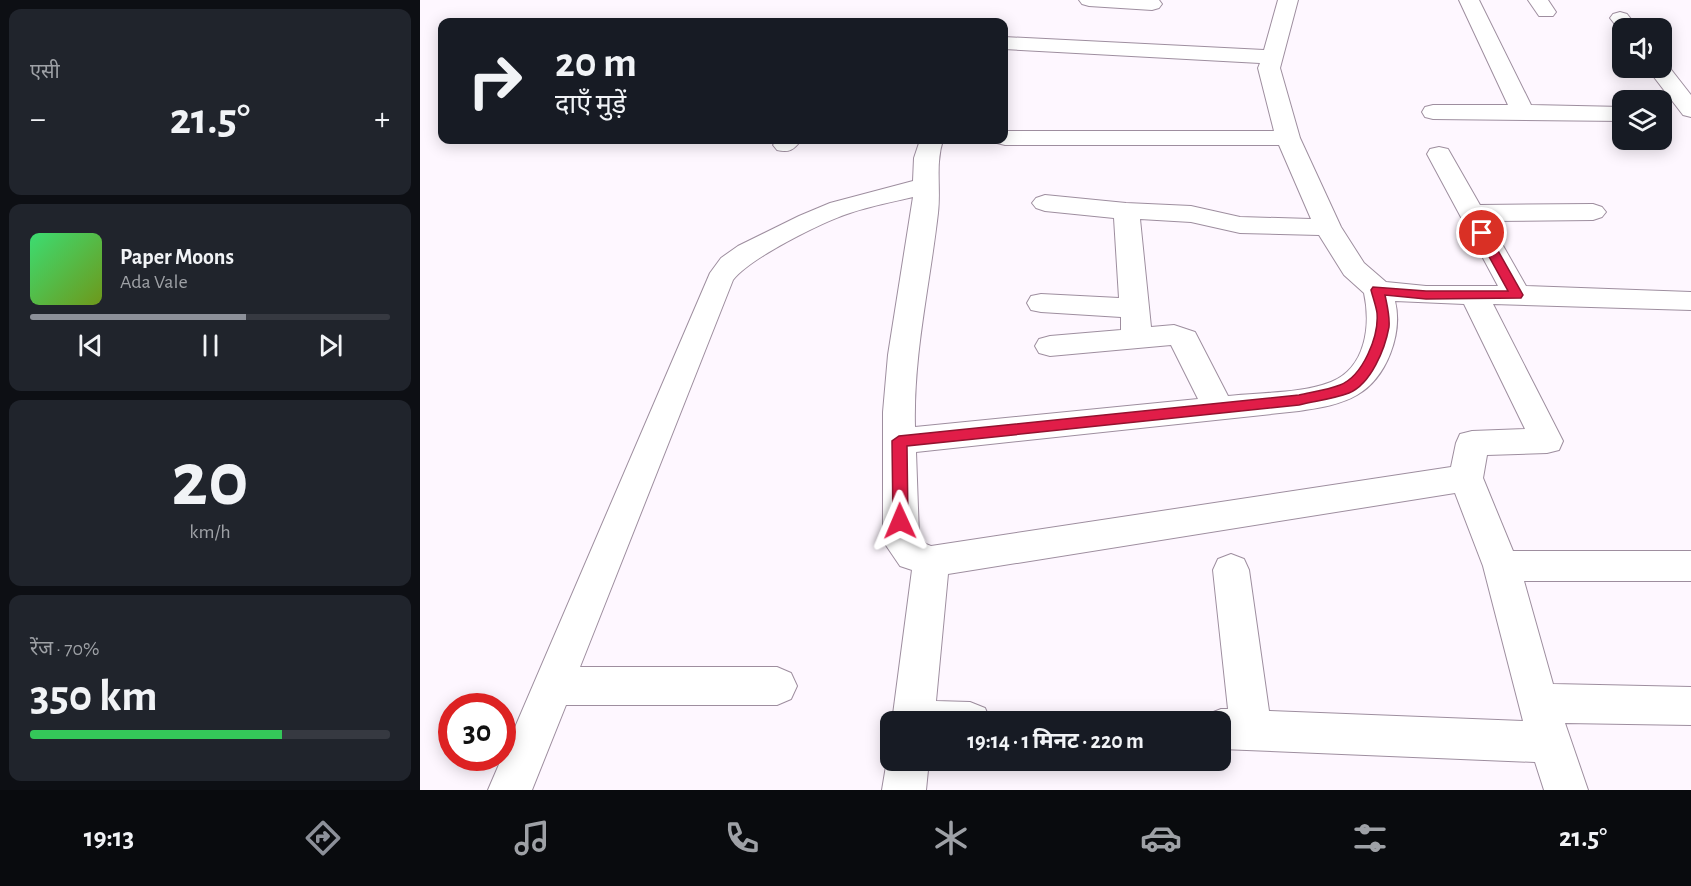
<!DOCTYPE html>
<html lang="hi">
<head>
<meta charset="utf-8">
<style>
  body { margin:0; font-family:"Alegreya Sans","Noto Sans Devanagari",sans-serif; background:#20242c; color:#f1f3f6; height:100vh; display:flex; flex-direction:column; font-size:22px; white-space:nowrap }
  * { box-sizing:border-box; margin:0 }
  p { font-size:20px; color:#9ea1a6 }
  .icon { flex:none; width:33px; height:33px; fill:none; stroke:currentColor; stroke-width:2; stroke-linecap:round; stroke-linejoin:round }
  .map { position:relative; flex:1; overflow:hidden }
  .panel { display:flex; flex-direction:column; gap:9px; padding:9px; background:#0d0f14; width:420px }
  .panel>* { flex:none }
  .guide { position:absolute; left:18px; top:18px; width:570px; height:126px; border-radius:12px; box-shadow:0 3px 15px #0003; background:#171b24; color:#f1f3f6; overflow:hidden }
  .fabs { position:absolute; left:1192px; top:18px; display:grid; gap:12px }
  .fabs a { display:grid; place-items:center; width:60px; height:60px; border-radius:12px; background:#171b24; box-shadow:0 3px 15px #0003; font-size:30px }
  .speed { position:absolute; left:18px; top:693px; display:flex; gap:12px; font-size:30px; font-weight:700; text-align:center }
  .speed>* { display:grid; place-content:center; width:78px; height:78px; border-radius:50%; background:#171b24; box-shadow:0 3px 15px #0003; line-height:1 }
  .speed .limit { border:9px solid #d22; background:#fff; color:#111 }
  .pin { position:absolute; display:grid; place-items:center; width:51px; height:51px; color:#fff; margin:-26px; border:3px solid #fff; border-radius:50%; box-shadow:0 2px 6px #0007 }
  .me { position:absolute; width:66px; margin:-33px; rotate:359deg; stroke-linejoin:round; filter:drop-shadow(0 0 4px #0008) }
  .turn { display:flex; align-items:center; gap:21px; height:126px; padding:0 18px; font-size:27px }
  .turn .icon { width:78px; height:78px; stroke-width:2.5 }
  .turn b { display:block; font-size:42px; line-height:51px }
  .big { font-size:45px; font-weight:700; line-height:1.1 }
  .panel .card { flex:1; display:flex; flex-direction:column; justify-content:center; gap:9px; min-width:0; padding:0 21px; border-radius:12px; background:#20242c }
  .panel .dial { align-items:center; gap:0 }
  .dial b { font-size:78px; line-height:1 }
  .song { display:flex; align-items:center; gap:18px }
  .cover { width:72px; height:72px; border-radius:9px; background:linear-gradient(135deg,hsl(140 70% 55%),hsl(80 70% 35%)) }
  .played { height:6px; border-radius:3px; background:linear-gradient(90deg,#8c9099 60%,#363941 60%) }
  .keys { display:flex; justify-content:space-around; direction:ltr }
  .heat { display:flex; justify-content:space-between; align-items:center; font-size:33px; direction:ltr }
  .charge { height:9px; border-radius:4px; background:linear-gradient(90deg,#34c759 70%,#363941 0) }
  .trip { position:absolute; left:460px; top:711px; width:351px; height:60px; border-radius:12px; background:#171b24; box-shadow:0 3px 15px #0003; font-weight:700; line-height:60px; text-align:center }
  .menu { display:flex; height:96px; justify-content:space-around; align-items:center; background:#090b0e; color:#9ea1a6 }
  .menu .icon { width:42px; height:42px }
  .menu .on { color:#8c9099 }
  .menu b { font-size:27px; color:#f1f3f6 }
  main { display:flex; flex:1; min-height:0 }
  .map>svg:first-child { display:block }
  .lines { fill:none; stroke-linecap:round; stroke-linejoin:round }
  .minor-casing { stroke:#9e8e9f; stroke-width:2 }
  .minor { fill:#fff; fill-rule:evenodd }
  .route { fill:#e11d48; stroke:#92132f; stroke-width:1.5 }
</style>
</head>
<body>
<main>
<section class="panel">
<div class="card"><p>एसी</p>
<div class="heat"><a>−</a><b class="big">21.5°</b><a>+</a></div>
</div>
<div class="card">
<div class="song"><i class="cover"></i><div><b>Paper Moons</b><p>Ada Vale</p></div></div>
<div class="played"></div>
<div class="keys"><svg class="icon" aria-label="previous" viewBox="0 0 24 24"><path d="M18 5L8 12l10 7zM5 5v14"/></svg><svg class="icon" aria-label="pause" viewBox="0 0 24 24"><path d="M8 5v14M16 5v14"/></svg><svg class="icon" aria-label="next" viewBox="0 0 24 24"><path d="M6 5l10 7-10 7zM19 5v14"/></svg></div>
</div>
<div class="card dial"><b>20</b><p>km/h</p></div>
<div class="card"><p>रेंज · 70%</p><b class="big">350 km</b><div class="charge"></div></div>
</section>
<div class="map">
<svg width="1271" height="790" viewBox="0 0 1271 790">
  <rect width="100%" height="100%" fill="#fef7ff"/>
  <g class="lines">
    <!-- minor casing -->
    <g class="minor-casing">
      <path id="minor" d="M659,0h80l3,4 -3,4 -7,2 -63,-4 -7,-2z
        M858,0h20l-18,68 20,70 41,89 23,36 22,19 40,4h72l-71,-132 3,-5 9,-2 9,2 32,56 113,-1 9,3 4,5 -4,5 -9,3 -104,1 37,65 165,6v18l-198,-6 70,137 -4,9 -12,3 -60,2 -4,23 30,73h178v30h-167l29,103 138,3v38l-126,-2 23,67h-44l-9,-28 -314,-13v-27h-18l3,-7 15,-6h7l-15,-139 5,-11 13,-5 13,5 5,11 20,141 254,10 -40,-155 -28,-73 -507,81 -12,127 34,1 15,6 6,14h-99l20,-152 -12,-4 -17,-25v-129l5,-57 25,-158c-21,5 -42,9 -63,16 -28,9 -100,45 -117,67l-153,387h197l14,6 6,13 -6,13 -14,6h-211l-34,85h-44l222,-517 11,-15 17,-12 61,-30 31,-13 83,-22 1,-23 6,-18h23c-8,24 -2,48 -5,73 -8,71 -25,142 -23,214l283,-28 -27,-54 -121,11 -11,-3 -4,-7 4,-7 11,-3 71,-6v-13l-80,-5 -10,-2 -4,-7 4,-7 10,-2 78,4 -5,-80 -69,-7 -9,-3 -4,-5 4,-5 9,-3 81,8 65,3 49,11 71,2 -32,-74h-274l-8,-2 -3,-3h10l1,-9h269l-16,-63 2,-5 -256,-14v-12l260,13zM720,219l51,3 49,11 79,2 25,40 20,18c7,32 2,75 -33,89 -31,12 -70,10 -103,14l-33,-64 -21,-7 -23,2zM975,301l69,3 61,125 -53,2 -12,3 -4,9 -5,24 -520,79 -5,-2 -7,-8 -3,-84 383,-41c19,-3 41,-6 58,-16 30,-17 46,-62 38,-94z
        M1039,0h20l52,105 92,2v14l-190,-2 -8,-2 -3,-5 3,-5 8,-2h75z
        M1108,0h20l8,12 -3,4h-14z
        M1200,12l7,2 11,14h-15v5l-2,-1 -11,-14 3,-4z
        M1242,63h4l25,32v22l-8,-2 -36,-47h15z
        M357,140h24c-7,10 -12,13 -24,10l-4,-5z
        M471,750v10h38l-3,30h-44l5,-30z"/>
    </g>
    <!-- minor -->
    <use href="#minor" class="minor"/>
  </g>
  <!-- route -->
  <path class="route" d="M1062,230l6,3 35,62 -2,3 -95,1 -41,-4c2,10 5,21 4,32 -4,22 -18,57 -40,66 -16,6 -34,8 -50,12l-392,41 1,75 -2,5 -6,1 -5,-1 -2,-5 -1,-80 7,-5 400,-41c13,-3 28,-5 41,-10 23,-9 39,-49 37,-72 -1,-7 -4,-15 -6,-23l2,-3 53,4h82l-32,-58z"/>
</svg>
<div class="fabs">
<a><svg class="icon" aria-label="sound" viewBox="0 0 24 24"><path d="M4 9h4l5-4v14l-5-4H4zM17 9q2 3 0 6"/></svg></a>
<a><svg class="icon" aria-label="layers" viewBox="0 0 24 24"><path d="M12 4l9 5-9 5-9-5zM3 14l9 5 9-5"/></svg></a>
</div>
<div class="speed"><div class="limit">30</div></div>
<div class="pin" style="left:1062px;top:233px;background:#d93025"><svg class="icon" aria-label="arrive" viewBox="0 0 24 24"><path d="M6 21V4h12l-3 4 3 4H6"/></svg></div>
<svg class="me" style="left:480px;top:521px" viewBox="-20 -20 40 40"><path d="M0-17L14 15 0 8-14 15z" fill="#e11d48" stroke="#fff" stroke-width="4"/></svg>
<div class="trip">19:14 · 1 मिनट · 220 m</div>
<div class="guide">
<div class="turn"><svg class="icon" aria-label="right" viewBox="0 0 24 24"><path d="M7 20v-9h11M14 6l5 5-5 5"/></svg><div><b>20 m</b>दाएँ मुड़ें</div></div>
</div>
</div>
</main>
<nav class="menu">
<b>19:13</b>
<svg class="icon on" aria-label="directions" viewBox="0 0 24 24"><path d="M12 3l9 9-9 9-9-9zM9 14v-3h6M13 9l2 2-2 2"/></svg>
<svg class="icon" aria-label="music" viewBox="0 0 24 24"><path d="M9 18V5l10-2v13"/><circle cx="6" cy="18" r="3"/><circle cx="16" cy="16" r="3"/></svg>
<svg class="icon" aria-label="phone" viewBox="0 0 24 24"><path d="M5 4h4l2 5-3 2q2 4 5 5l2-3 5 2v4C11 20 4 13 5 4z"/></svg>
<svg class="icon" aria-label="climate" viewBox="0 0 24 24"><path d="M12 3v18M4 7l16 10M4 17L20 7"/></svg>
<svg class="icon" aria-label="car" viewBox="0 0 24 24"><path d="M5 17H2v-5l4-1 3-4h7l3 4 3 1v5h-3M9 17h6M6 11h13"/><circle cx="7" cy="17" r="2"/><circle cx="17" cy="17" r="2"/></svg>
<svg class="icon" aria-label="filters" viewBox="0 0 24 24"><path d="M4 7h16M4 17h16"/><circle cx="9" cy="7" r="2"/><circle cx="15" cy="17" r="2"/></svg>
<b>21.5°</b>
</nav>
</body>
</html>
